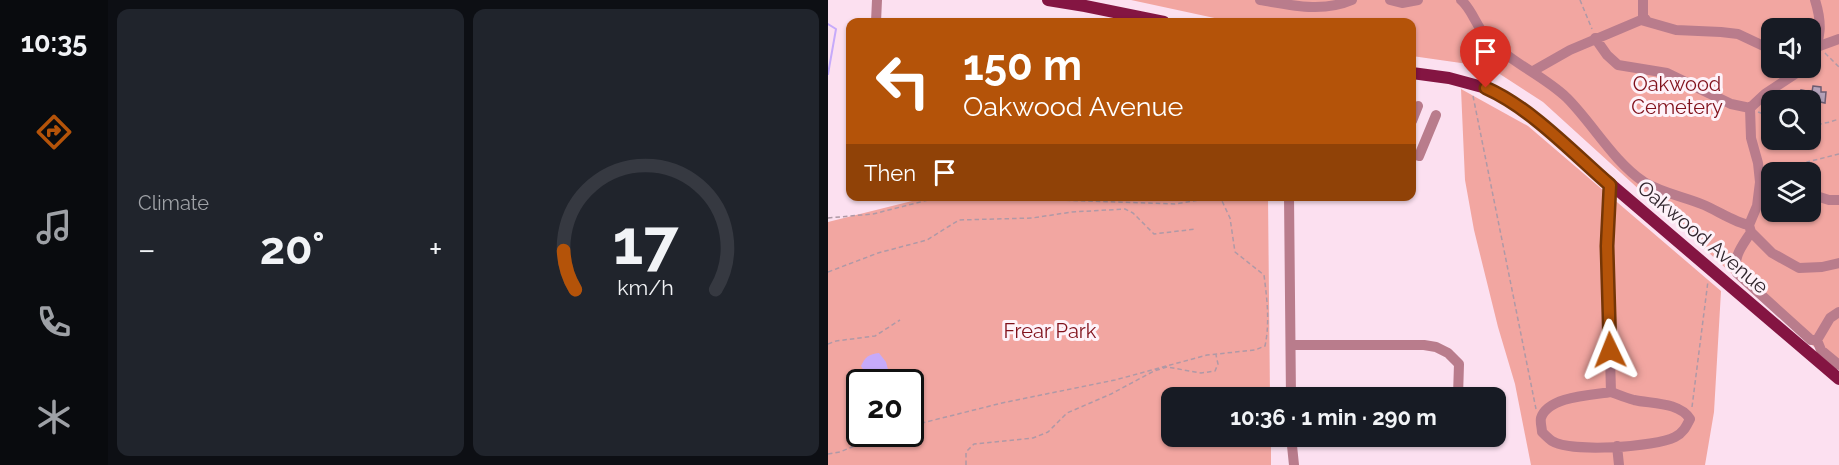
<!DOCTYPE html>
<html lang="en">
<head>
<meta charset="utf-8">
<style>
  body { margin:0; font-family:Raleway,sans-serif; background:#20242c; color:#f1f3f6; height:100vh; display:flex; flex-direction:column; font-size:22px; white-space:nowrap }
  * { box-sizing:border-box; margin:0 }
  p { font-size:20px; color:#9ea1a6 }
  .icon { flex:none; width:33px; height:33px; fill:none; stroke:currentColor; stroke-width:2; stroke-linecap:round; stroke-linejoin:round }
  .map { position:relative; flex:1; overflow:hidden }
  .sheet { display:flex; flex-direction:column; gap:9px; padding:9px; background:#0d0f14; width:720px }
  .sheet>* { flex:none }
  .banner { position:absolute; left:18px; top:18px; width:570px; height:183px; border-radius:12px; box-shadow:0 2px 4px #0004; background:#b45309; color:#fff; overflow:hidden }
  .controls { position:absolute; left:933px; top:18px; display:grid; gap:12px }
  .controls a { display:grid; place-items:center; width:60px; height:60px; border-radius:12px; background:#171b24; box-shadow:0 2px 4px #0004; font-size:30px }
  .speed { position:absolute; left:18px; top:369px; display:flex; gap:12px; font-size:30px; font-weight:700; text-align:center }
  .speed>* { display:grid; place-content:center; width:78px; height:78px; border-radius:50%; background:#171b24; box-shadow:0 2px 4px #0004; line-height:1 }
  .speed .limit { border:3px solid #111; border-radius:9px; background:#fff; color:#111 }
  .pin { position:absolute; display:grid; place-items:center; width:51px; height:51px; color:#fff; margin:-62px -26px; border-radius:50% 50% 50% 0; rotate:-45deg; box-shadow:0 0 6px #0007 }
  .pin .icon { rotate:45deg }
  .me { position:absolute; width:66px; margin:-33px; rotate:358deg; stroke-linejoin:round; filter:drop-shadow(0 0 4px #0008) }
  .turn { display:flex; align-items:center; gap:21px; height:126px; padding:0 18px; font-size:27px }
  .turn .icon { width:78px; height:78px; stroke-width:2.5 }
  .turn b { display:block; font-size:42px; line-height:51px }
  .then { display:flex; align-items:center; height:57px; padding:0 18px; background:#0003; gap:12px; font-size:22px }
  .big { font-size:45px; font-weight:700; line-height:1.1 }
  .sheet .tile { flex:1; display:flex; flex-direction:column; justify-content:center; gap:9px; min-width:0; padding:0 21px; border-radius:12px; background:#20242c }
  .sheet .dial { align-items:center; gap:0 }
  .dial svg { height:156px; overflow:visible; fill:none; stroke:#363941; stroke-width:7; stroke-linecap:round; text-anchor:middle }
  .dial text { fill:#f1f3f6; stroke:none }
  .heat { display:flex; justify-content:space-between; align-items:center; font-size:33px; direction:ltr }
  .sheet .tiles { flex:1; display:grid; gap:9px; grid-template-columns:repeat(2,1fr) }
  .trip { position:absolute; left:333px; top:387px; width:345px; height:60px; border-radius:12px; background:#171b24; box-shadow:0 2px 4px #0004; font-weight:700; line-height:60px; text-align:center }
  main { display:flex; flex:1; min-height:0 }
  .dock { display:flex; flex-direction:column; width:108px; justify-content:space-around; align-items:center; background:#090b0e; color:#9ea1a6 }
  .dock .icon { width:42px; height:42px }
  .dock .current { color:#b45309 }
  .dock b { font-size:27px; color:#f1f3f6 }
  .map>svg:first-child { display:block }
  .green { fill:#f2a6a1; fill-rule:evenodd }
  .water { fill:#c6aafa }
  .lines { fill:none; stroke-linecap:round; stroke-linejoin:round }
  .stream { stroke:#c6aafa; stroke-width:2 }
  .building { fill:#b5a2b9; stroke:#6d5c71; stroke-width:1.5 }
  .path { stroke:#af99a6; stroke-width:1.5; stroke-dasharray:4.5 3; stroke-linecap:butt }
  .minor { stroke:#b97c8c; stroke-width:10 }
  .major { stroke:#841542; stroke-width:12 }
  .route-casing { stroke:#753606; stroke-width:15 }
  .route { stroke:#b45309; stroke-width:10 }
  .labels { text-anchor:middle; stroke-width:6; stroke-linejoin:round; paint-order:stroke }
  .park-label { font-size:20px; fill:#80111b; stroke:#fef2f9 }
  .street-label { font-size:20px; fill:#31262d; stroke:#fef2f9 }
</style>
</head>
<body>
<main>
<nav class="dock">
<b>10:35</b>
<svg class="icon current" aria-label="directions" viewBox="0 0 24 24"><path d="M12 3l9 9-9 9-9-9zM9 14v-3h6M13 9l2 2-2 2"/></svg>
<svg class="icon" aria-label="music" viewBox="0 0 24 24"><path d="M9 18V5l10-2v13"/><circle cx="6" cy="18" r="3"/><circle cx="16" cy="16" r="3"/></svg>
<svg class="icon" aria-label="phone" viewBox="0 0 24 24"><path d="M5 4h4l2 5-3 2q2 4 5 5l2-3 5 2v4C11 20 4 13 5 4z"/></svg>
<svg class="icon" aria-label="climate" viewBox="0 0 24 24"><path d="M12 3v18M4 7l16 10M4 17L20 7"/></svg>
</nav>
<section class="sheet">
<div class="tiles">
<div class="tile"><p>Climate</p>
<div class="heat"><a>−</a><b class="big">20°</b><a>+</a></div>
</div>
<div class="tile dial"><svg viewBox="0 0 100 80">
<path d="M14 69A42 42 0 1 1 86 69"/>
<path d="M14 69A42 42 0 0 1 8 49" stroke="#b45309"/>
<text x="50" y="56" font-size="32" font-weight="700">17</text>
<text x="50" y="72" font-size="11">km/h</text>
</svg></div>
</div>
</section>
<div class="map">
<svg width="1011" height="465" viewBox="0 0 1011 465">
  <rect width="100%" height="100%" fill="#fce0f0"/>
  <!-- green -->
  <path class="green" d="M303,0h708v367l-43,-35 -253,-230 -54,-35 -77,-11v-34h-179zM944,28h38v40h-38zM944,100h38v40h-38zM944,172h38v40h-38z
    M633,89l67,37 193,165 -7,121 -9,53h-174l-16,-81 -17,-57 -24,-97 -9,-50z
    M104,196l336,1 2,200 -98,1v38l99,1v28h-443v-243zM32,382h50v52h-50z"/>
  <!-- water -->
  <path class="water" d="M51,353l7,9 3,11c-13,4 -21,6 -28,-7 4,-9 8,-12 18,-13z"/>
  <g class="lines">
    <!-- stream -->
    <path class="stream" d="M0,24l8,5 -8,45"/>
  </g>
  <!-- building -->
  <path class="building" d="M985,86l8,1v5h5l-1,11 -5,-1v5l-10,-1v-6h-10l1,-10 11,2z"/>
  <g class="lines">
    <!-- path -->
    <path class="path" d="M752,0l12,29
      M997,53l14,14
      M645,96l63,313
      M930,112l14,5
      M982,126l20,-4 9,-3
      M966,172l13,-10 32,-8
      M0,218l45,-4 63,-16h65l174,6 36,-6 11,3 8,17 5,34 29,23c3,24 6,47 1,71l-10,4 -48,5 -92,25 -113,23 -92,23
      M0,272l50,-19 49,-13 32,-20 73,-2 40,-6 53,-3 8,4 21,21 42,-5
      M0,344l8,-3 39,-5 25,-16
      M864,407l16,-126
      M0,454l12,-2 43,-18
      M138,465v-13l8,-8 59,-6 15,-6 19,-19 44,-19 43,-23 13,-4 34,6 14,-2 3,-7 -2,-9"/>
    <!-- minor -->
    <path class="minor" d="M432,0c31,5 62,13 92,0
      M562,0l12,3 16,-3
      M633,0c12,10 15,28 29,41 22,22 54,35 77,57 26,26 46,63 77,84 18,11 41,15 60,23 14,6 32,18 45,20
      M815,0v16l4,5
      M48,22l1,-22
      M767,38l12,17 11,10 49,8 64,31 19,4
      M986,48l25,-9
      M982,59c12,-20 12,-37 5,-59
      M976,68l-39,26 -15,14 1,30 7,25 2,19 -3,24 -8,19 2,7 21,21 27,15 23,-1 17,-4
      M705,71l37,-21 71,-30 35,10 45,2 17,2 34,16
      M584,121l6,-15
      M584,154l7,2 17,-41
      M782,185l-3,61 4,146
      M982,194l19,6h10
      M461,196l2,202
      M923,232c-8,13 -19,25 -14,41l74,67h6
      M1011,312l-9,6 -13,22 4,10 18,15
      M463,345h133l12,2 12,6 11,11 -1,32
      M783,392c8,3 15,6 23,8 18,4 45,2 56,19 -4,8 -7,14 -15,18 -20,10 -103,16 -123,4 -3,-2 -7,-6 -10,-9 0,-4 -2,-10 -1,-14 7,-22 52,-23 70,-26z
      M463,436l3,29
      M789,446l2,19"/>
    <!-- major -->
    <path class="major" d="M220,0l37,6 79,16
      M584,73l37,5 37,10 22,11 30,23 301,257"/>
  </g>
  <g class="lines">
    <!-- route casing -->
    <g class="route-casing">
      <path id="route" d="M658,88c45,20 86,64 124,97l-3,61 3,104"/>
    </g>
    <!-- route -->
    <use href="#route" class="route"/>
  </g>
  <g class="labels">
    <!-- park labels -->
    <g class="park-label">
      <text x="849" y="91">Oakwood<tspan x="849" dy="23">Cemetery</tspan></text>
      <text x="222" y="338">Frear Park</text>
    </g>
    <!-- street labels -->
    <g class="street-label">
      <text transform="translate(875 237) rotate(40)" y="7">Oakwood Avenue</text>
    </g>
  </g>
</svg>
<div class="controls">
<a><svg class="icon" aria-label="sound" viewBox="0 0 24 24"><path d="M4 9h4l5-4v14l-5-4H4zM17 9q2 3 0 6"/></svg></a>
<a><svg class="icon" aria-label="search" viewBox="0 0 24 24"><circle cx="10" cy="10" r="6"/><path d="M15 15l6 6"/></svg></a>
<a><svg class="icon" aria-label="layers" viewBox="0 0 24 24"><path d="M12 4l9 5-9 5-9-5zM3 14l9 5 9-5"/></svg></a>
</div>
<div class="speed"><div class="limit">20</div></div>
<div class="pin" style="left:658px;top:88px;background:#d93025"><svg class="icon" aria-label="arrive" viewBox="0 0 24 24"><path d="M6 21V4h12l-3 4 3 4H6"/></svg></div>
<svg class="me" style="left:782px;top:350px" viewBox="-20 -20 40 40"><path d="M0-17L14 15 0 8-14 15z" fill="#b45309" stroke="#fff" stroke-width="4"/></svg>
<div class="trip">10:36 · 1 min · 290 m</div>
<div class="banner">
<div class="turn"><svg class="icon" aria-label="left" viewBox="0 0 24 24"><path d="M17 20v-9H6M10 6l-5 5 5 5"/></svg><div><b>150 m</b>Oakwood Avenue</div></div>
<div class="then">Then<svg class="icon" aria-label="arrive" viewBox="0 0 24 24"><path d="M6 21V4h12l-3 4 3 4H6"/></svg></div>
</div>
</div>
</main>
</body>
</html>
